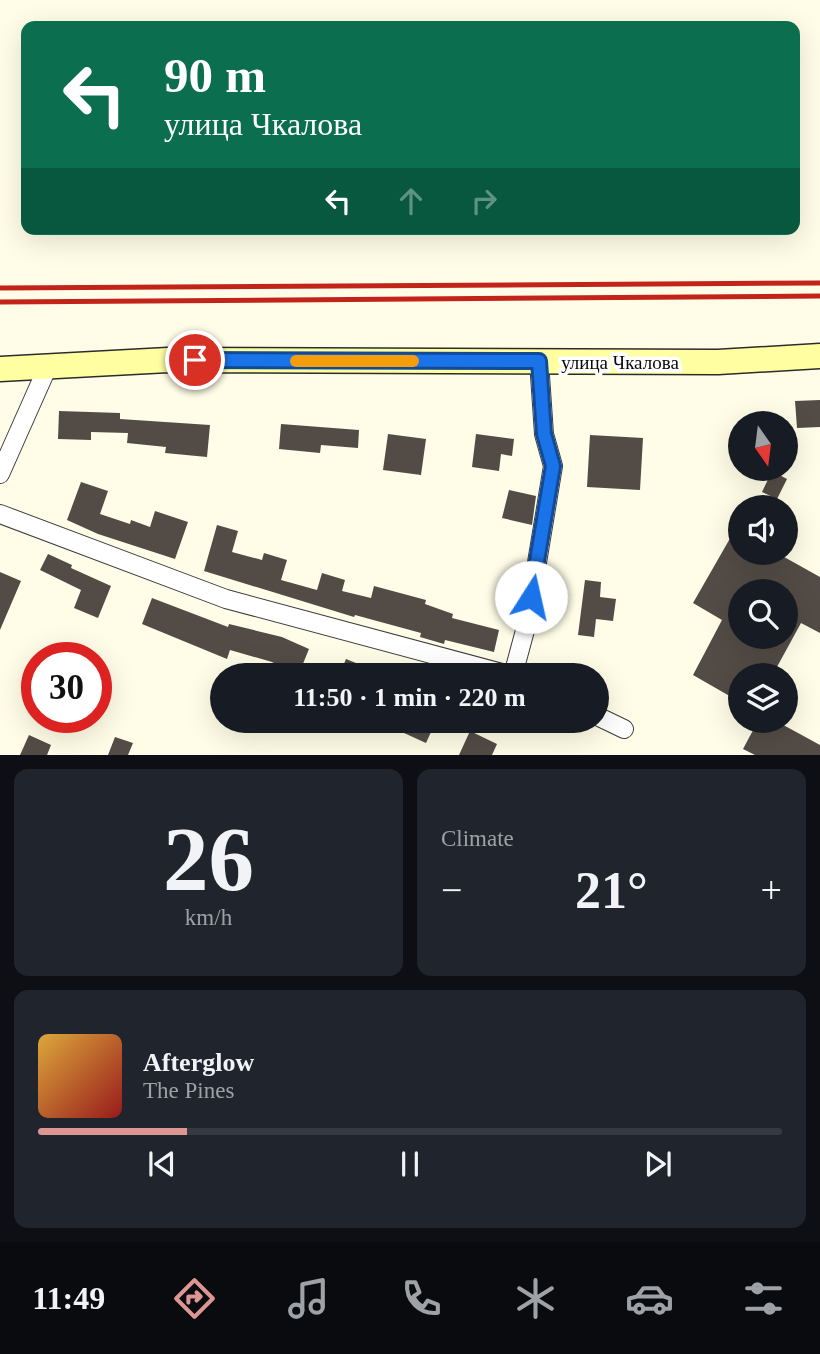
<!DOCTYPE html>
<html lang="en">
<head>
<meta charset="utf-8">
<style>
  body { margin:0; font-family:"Times New Roman",serif; background:#20242c; color:#f1f3f6; height:100vh; display:flex; flex-direction:column; font-size:26px; white-space:nowrap }
  * { box-sizing:border-box; margin:0 }
  p { font-size:23px; color:#9ea1a6 }
  .icon { flex:none; width:38px; height:38px; fill:none; stroke:currentColor; stroke-width:2; stroke-linecap:round; stroke-linejoin:round }
  .map { position:relative; height:755px; overflow:hidden }
  .side { display:flex; flex-direction:column; gap:14px; padding:14px; background:#0d0f14; flex:1 }
  .side>* { flex:none }
  .guide { position:absolute; left:21px; top:21px; width:779px; height:214px; border-radius:14px; box-shadow:0 7px 28px #0002; background:#0b6e4f; color:#fff; overflow:hidden }
  .needle { width:46px; rotate:166deg }
  .controls { position:absolute; left:728px; top:411px; display:grid; gap:14px }
  .controls a { display:grid; place-items:center; width:70px; height:70px; border-radius:50%; background:#171b24; box-shadow:0 7px 28px #0002; font-size:35px }
  .speed { position:absolute; left:21px; top:642px; display:flex; gap:14px; font-size:35px; font-weight:700; text-align:center }
  .speed>* { display:grid; place-content:center; width:91px; height:91px; border-radius:50%; background:#171b24; box-shadow:0 7px 28px #0002; line-height:1 }
  .speed .limit { border:10px solid #d22; background:#fff; color:#111 }
  .pin { position:absolute; display:grid; place-items:center; width:60px; height:60px; color:#fff; margin:-30px; border:4px solid #fff; border-radius:50%; box-shadow:0 2px 7px #0007 }
  .me { position:absolute; width:77px; margin:-38px; rotate:10deg; stroke-linejoin:round; filter:drop-shadow(0 0 5px #0008) }
  .turn { display:flex; align-items:center; gap:24px; height:147px; padding:0 28px; font-size:32px }
  .turn .icon { width:91px; height:91px; stroke-width:2.5 }
  .turn b { display:block; font-size:49px; line-height:60px }
  .lanes { display:flex; align-items:center; height:66px; padding:0 28px; background:#0003; justify-content:center; gap:35px; direction:ltr }
  .lanes .off { opacity:.35 }
  .big { font-size:52px; font-weight:800; line-height:1.1 }
  .side .widget { flex:1; display:flex; flex-direction:column; justify-content:center; gap:10px; min-width:0; padding:0 24px; border-radius:14px; background:#20242c }
  .side .dial { align-items:center; gap:0 }
  .dial b { font-size:91px; line-height:1 }
  .song { display:flex; align-items:center; gap:21px }
  .cover { width:84px; height:84px; border-radius:10px; background:linear-gradient(135deg,hsl(40 70% 55%),hsl(0 70% 35%)) }
  .played { height:7px; border-radius:4px; background:linear-gradient(90deg,#dc9693 20%,#363941 20%) }
  .keys { display:flex; justify-content:space-around; direction:ltr }
  .heat { display:flex; justify-content:space-between; align-items:center; font-size:38px; direction:ltr }
  .side .tiles { flex:1; display:grid; gap:14px; grid-template-columns:1fr 1fr }
  .widget:last-child { grid-column:span 2 }
  .trip { position:absolute; left:210px; top:663px; width:399px; height:70px; border-radius:35px; background:#171b24; box-shadow:0 7px 28px #0002; font-weight:800; line-height:70px; text-align:center }
  .tab-bar { display:flex; height:112px; justify-content:space-around; align-items:center; background:#090b0e; color:#9ea1a6 }
  .tab-bar .icon { width:49px; height:49px }
  .tab-bar .current { color:#dc9693 }
  .tab-bar b { font-size:32px; color:#f1f3f6 }
  .map>svg:first-child { display:block }
  .building { fill:#534c46; fill-rule:evenodd }
  .lines { fill:none; stroke-linecap:round; stroke-linejoin:round }
  .street-casing { stroke:#3d3d3d; stroke-width:20 }
  .secondary-casing { stroke:#2c2c2c; stroke-width:27 }
  .street { stroke:#fff; stroke-width:18 }
  .secondary { stroke:#ffffa2; stroke-width:24 }
  .rail { stroke:#c32419; stroke-width:5 }
  .route-casing { stroke:#114b97; stroke-width:18 }
  .route { stroke:#1a73e8; stroke-width:12 }
  .slow { stroke:#f59e0b; stroke-width:12 }
  .labels { text-anchor:middle; stroke-width:7; stroke-linejoin:round; paint-order:stroke }
  .street-label { font-size:19px; fill:#0a0a0a; stroke:#fff }
</style>
</head>
<body>
<div class="map">
<svg width="820" height="756" viewBox="0 0 820 756">
  <rect width="100%" height="100%" fill="#fffde7"/>
  <!-- building -->
  <path class="building" d="M820,400v27l-23,1 -2,-27z
    M59,411l61,2v6l90,6 -3,32 -42,-4 1,-6 -39,-4 1,-10 -37,-1v8l-33,-1z
    M281,424l78,6 -1,18 -37,-3 -1,8 -41,-4z
    M388,434l38,5 -5,36 -38,-5z
    M476,434l38,5 -2,17 -11,-2 -2,17 -27,-4z
    M590,435l53,3 -3,52 -53,-3z
    M772,471l15,8 -10,20 -15,-7z
    M81,482l27,9 -8,23 30,10 1,-4 19,7 5,-16 33,11 -13,37 -77,-25 -31,-14z
    M509,490l27,6 -4,29 -30,-7z
    M740,521v32h37l43,24v56l-19,-10 -29,53h-32v26l-47,-27 29,-55 -29,-17zM740,592h46v45h-46z
    M217,525l21,6 -6,21 30,8 2,-7 23,7 -6,20 36,10 5,-17 23,7 -3,11 29,7 3,-12 52,14 -1,4 28,10 -1,4 47,12 -5,22 -49,-12 -1,4 -24,-7 1,-4 -66,-18 -1,2 -150,-46z
    M48,554l24,11 -1,3 40,18 -13,32 -24,-10 7,-18 -41,-20z
    M0,572l21,9 -21,49z
    M585,580l16,2 -1,15 16,2 -3,22 -17,-2 -2,18 -16,-2z
    M152,598l76,29 1,-3 53,13 27,12 -11,27 -26,-14 -42,-12 -3,9 -85,-35z
    M346,659l40,16v1h-47z
    M409,721h27l-10,22 -22,-10z
    M758,721h18l44,24v10h-65l-12,-6z
    M470,731l27,13 -5,11h-33z
    M29,735l22,10 -4,10h-27z
    M115,737l18,6 -5,12h-20z"/>
  <g class="lines">
    <!-- street casing -->
    <g class="street-casing">
      <path id="street" d="M0,474l48,-108
        M0,514l226,85 287,77
        M513,675l14,-52 26,-157 -9,-32 -5,-73
        M597,716l27,13"/>
    </g>
    <!-- secondary casing -->
    <g class="secondary-casing">
      <path id="secondary" d="M0,369l168,-9 550,2 102,-6"/>
    </g>
    <!-- street -->
    <use href="#street" class="street"/>
    <!-- secondary -->
    <use href="#secondary" class="secondary"/>
    <!-- rail -->
    <path class="rail" d="M0,288l820,-5
      M0,302l820,-6"/>
  </g>
  <g class="lines">
    <!-- route casing -->
    <g class="route-casing">
      <path id="route" d="M195,360l344,1 5,73 9,32 -22,131"/>
    </g>
    <!-- route -->
    <use href="#route" class="route"/>
    <!-- slow -->
    <path class="slow" d="M296,361h117"/>
  </g>
  <g class="labels">
    <!-- street labels -->
    <g class="street-label">
      <text x="620" y="369">улица Чкалова</text>
    </g>
  </g>
</svg>
<div class="controls">
<a><svg class="needle" viewBox="-14 -14 28 28"><path d="M0-13l5 13h-10z" fill="#e53935"/><path d="M0 13l5-13h-10z" fill="#9ea1a6"/></svg></a>
<a><svg class="icon" aria-label="sound" viewBox="0 0 24 24"><path d="M4 9h4l5-4v14l-5-4H4zM17 9q2 3 0 6"/></svg></a>
<a><svg class="icon" aria-label="search" viewBox="0 0 24 24"><circle cx="10" cy="10" r="6"/><path d="M15 15l6 6"/></svg></a>
<a><svg class="icon" aria-label="layers" viewBox="0 0 24 24"><path d="M12 4l9 5-9 5-9-5zM3 14l9 5 9-5"/></svg></a>
</div>
<div class="speed"><div class="limit">30</div></div>
<div class="pin" style="left:195px;top:360px;background:#d93025"><svg class="icon" aria-label="arrive" viewBox="0 0 24 24"><path d="M6 21V4h12l-3 4 3 4H6"/></svg></div>
<svg class="me" style="left:531px;top:597px" viewBox="-20 -20 40 40"><circle r="19" fill="#fff"/><path d="M0-13L10 11 0 6-10 11z" fill="#1a73e8"/></svg>
<div class="trip">11:50 · 1 min · 220 m</div>
<div class="guide">
<div class="turn"><svg class="icon" aria-label="left" viewBox="0 0 24 24"><path d="M17 20v-9H6M10 6l-5 5 5 5"/></svg><div><b>90 m</b>улица Чкалова</div></div>
<div class="lanes"><svg class="icon" aria-label="left" viewBox="0 0 24 24"><path d="M17 20v-9H6M10 6l-5 5 5 5"/></svg><svg class="icon off" aria-label="ahead" viewBox="0 0 24 24"><path d="M12 20V5M6 11l6-6 6 6"/></svg><svg class="icon off" aria-label="right" viewBox="0 0 24 24"><path d="M7 20v-9h11M14 6l5 5-5 5"/></svg></div>
</div>
</div>
<section class="side">
<div class="tiles">
<div class="widget dial"><b>26</b><p>km/h</p></div>
<div class="widget"><p>Climate</p>
<div class="heat"><a>−</a><b class="big">21°</b><a>+</a></div>
</div>
<div class="widget">
<div class="song"><i class="cover"></i><div><b>Afterglow</b><p>The Pines</p></div></div>
<div class="played"></div>
<div class="keys"><svg class="icon" aria-label="previous" viewBox="0 0 24 24"><path d="M18 5L8 12l10 7zM5 5v14"/></svg><svg class="icon" aria-label="pause" viewBox="0 0 24 24"><path d="M8 5v14M16 5v14"/></svg><svg class="icon" aria-label="next" viewBox="0 0 24 24"><path d="M6 5l10 7-10 7zM19 5v14"/></svg></div>
</div>
</div>
</section>
<nav class="tab-bar">
<b>11:49</b>
<svg class="icon current" aria-label="directions" viewBox="0 0 24 24"><path d="M12 3l9 9-9 9-9-9zM9 14v-3h6M13 9l2 2-2 2"/></svg>
<svg class="icon" aria-label="music" viewBox="0 0 24 24"><path d="M9 18V5l10-2v13"/><circle cx="6" cy="18" r="3"/><circle cx="16" cy="16" r="3"/></svg>
<svg class="icon" aria-label="phone" viewBox="0 0 24 24"><path d="M5 4h4l2 5-3 2q2 4 5 5l2-3 5 2v4C11 20 4 13 5 4z"/></svg>
<svg class="icon" aria-label="climate" viewBox="0 0 24 24"><path d="M12 3v18M4 7l16 10M4 17L20 7"/></svg>
<svg class="icon" aria-label="car" viewBox="0 0 24 24"><path d="M5 17H2v-5l4-1 3-4h7l3 4 3 1v5h-3M9 17h6M6 11h13"/><circle cx="7" cy="17" r="2"/><circle cx="17" cy="17" r="2"/></svg>
<svg class="icon" aria-label="filters" viewBox="0 0 24 24"><path d="M4 7h16M4 17h16"/><circle cx="9" cy="7" r="2"/><circle cx="15" cy="17" r="2"/></svg>
</nav>
</body>
</html>
